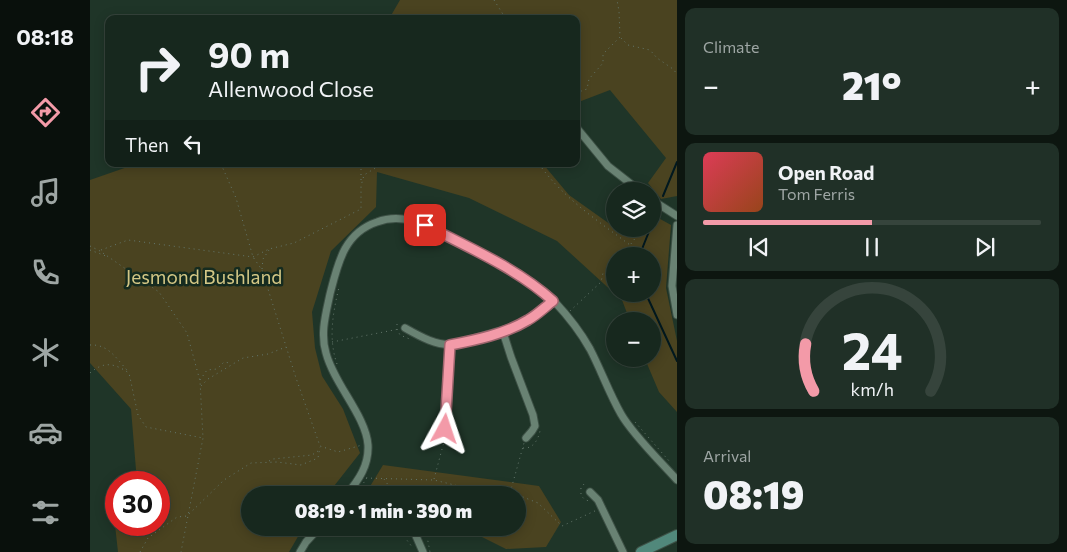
<!DOCTYPE html>
<html lang="en">
<head>
<meta charset="utf-8">
<style>
  body { margin:0; font-family:Commissioner,sans-serif; background:#203027; color:#f1f3f6; height:100vh; display:flex; flex-direction:column; font-size:19px; white-space:nowrap }
  * { box-sizing:border-box; margin:0 }
  p { font-size:16px; color:#9ea6a4 }
  .icon { flex:none; width:28px; height:28px; fill:none; stroke:currentColor; stroke-width:2; stroke-linecap:round; stroke-linejoin:round }
  .map { position:relative; flex:1; overflow:hidden }
  .sheet { display:flex; flex-direction:column; gap:8px; padding:8px; background:#0d1610; width:390px }
  .sheet>* { flex:none }
  .banner { position:absolute; left:15px; top:15px; width:475px; height:152px; border-radius:10px; box-shadow:0 2px 12px #0003,0 0 0 1px #36443c; background:#17281e; color:#f1f3f6; overflow:hidden }
  .fabs { position:absolute; left:516px; top:182px; display:grid; gap:10px }
  .fabs a { display:grid; place-items:center; width:55px; height:55px; border-radius:50%; background:#17281e; box-shadow:0 2px 12px #0003,0 0 0 1px #36443c; font-size:25px }
  .speed { position:absolute; left:15px; top:471px; display:flex; gap:10px; font-size:25px; font-weight:700; text-align:center }
  .speed>* { display:grid; place-content:center; width:65px; height:65px; border-radius:50%; background:#17281e; box-shadow:0 2px 12px #0003,0 0 0 1px #36443c; line-height:1 }
  .speed .limit { border:8px solid #d22; background:#fff; color:#111 }
  .pin { position:absolute; display:grid; place-items:center; width:42px; height:42px; color:#fff; margin:-21px; border-radius:10px; box-shadow:0 2px 8px #0006 }
  .me { position:absolute; width:55px; margin:-28px; rotate:5deg; stroke-linejoin:round; filter:drop-shadow(0 0 4px #0008) }
  .turn { display:flex; align-items:center; gap:18px; height:105px; padding:0 20px; font-size:22px }
  .turn .icon { width:65px; height:65px; stroke-width:2.5 }
  .turn b { display:block; font-size:35px; line-height:42px }
  .then { display:flex; align-items:center; height:48px; padding:0 20px; background:#0003; gap:10px; font-size:19px }
  .big { font-size:38px; font-weight:800; line-height:1.1 }
  .sheet .widget { flex:1; display:flex; flex-direction:column; justify-content:center; gap:8px; min-width:0; padding:0 18px; border-radius:10px; background:#203027 }
  .sheet .dial { align-items:center; gap:0 }
  .dial svg { height:130px; overflow:visible; fill:none; stroke:#36443c; stroke-width:7; stroke-linecap:round; text-anchor:middle }
  .dial text { fill:#f1f3f6; stroke:none }
  .song { display:flex; align-items:center; gap:15px }
  .cover { width:60px; height:60px; border-radius:8px; background:linear-gradient(135deg,hsl(350 70% 55%),hsl(20 70% 35%)) }
  .played { height:5px; border-radius:2px; background:linear-gradient(90deg,#f39aa8 50%,#36443c 50%) }
  .keys { display:flex; justify-content:space-around; direction:ltr }
  .heat { display:flex; justify-content:space-between; align-items:center; font-size:28px; direction:ltr }
  .trip { position:absolute; left:151px; top:486px; width:285px; height:50px; border-radius:25px; background:#17281e; box-shadow:0 2px 12px #0003,0 0 0 1px #36443c; font-weight:800; line-height:50px; text-align:center }
  main { display:flex; flex:1; min-height:0 }
  .dock { display:flex; flex-direction:column; width:90px; justify-content:space-around; align-items:center; background:#09100c; color:#9ea6a4 }
  .dock .icon { width:35px; height:35px }
  .dock .current { color:#f39aa8 }
  .dock b { font-size:22px; color:#f1f3f6 }
  .map>svg:first-child { display:block }
  .green { fill:#4a4320 }
  .lines { fill:none; stroke-linecap:round; stroke-linejoin:round }
  .stream { stroke:#00181f; stroke-width:2 }
  .street-casing { stroke:#3d5045; stroke-width:9 }
  .secondary-casing { stroke:#3d5045; stroke-width:12 }
  .path { stroke:#64776c; stroke-width:1; stroke-dasharray:1 4; stroke-linecap:butt }
  .street { stroke:#698273; stroke-width:7 }
  .secondary { stroke:#51887b; stroke-width:10 }
  .route-casing { stroke:#9e646d; stroke-width:12 }
  .route { stroke:#f39aa8; stroke-width:9 }
  .labels { text-anchor:middle; stroke-width:5; stroke-linejoin:round; paint-order:stroke }
  .park-label { font-size:19px; fill:#d4c785; stroke:#152b1f }
</style>
</head>
<body>
<main>
<nav class="dock">
<b>08:18</b>
<svg class="icon current" aria-label="directions" viewBox="0 0 24 24"><path d="M12 3l9 9-9 9-9-9zM9 14v-3h6M13 9l2 2-2 2"/></svg>
<svg class="icon" aria-label="music" viewBox="0 0 24 24"><path d="M9 18V5l10-2v13"/><circle cx="6" cy="18" r="3"/><circle cx="16" cy="16" r="3"/></svg>
<svg class="icon" aria-label="phone" viewBox="0 0 24 24"><path d="M5 4h4l2 5-3 2q2 4 5 5l2-3 5 2v4C11 20 4 13 5 4z"/></svg>
<svg class="icon" aria-label="climate" viewBox="0 0 24 24"><path d="M12 3v18M4 7l16 10M4 17L20 7"/></svg>
<svg class="icon" aria-label="car" viewBox="0 0 24 24"><path d="M5 17H2v-5l4-1 3-4h7l3 4 3 1v5h-3M9 17h6M6 11h13"/><circle cx="7" cy="17" r="2"/><circle cx="17" cy="17" r="2"/></svg>
<svg class="icon" aria-label="filters" viewBox="0 0 24 24"><path d="M4 7h16M4 17h16"/><circle cx="9" cy="7" r="2"/><circle cx="15" cy="17" r="2"/></svg>
</nav>
<div class="map">
<svg width="587" height="552" viewBox="0 0 587 552">
  <rect width="100%" height="100%" fill="#1f3528"/>
  <!-- green -->
  <path class="green" d="M310,0h277v196l-16,3 -13,-16 18,-25 -56,-68 -34,13v-84h-187z
    M46,164h407l26,31 52,37 5,-3h26l1,-14 18,10 -5,63 11,53v71l-18,-20 -14,-33h7v-38h-22l-8,-21 -7,-6h37v-38h-37v38l-58,-53 -88,-43 -92,-26 -1,35 -45,44 -19,61 3,36 7,28 21,33 17,44 -33,42h-77v33h53l-14,24h-171l-4,-36 2,-1v10h43v-43h-22l-6,-73 -41,-46v-183z
    M293,465l156,21 22,36 -15,25 -40,2 -42,-21h54v-33h-149l-3,-2z
    M324,528h38l-24,6z"/>
  <g class="lines">
    <!-- stream -->
    <path class="stream" d="M573,196l14,-34
      M562,223l1,-2
      M553,256l-1,-7 8,-20
      M556,294l31,67"/>
    <!-- street casing -->
    <g class="street-casing">
      <path id="street" d="M486,127l32,39 32,25
        M562,200l25,16
        M587,225l-5,61 5,29
        M315,328c14,8 33,19 50,16l62,-18 13,-7 23,-18
        M413,332l8,25 22,58 2,11 -3,5 -6,7
        M355,429l5,-84
        M500,492l8,8 25,52
        M256,495c13,-15 23,-30 22,-50 -2,-29 -34,-61 -42,-92 -6,-20 0,-40 4,-59 8,-31 14,-61 47,-72 8,-3 17,-4 26,-3 24,2 48,19 68,30 28,16 60,29 83,52 14,15 26,30 36,48 11,21 19,44 31,65 12,21 39,47 56,66
        M326,536l7,16
        M210,552l6,-10 13,-14"/>
    </g>
    <!-- secondary casing -->
    <g class="secondary-casing">
      <path id="secondary" d="M551,552l36,-17"/>
    </g>
    <!-- path -->
    <path class="path" d="M404,0l12,19
      M531,38l7,7 22,5 7,8 16,11 4,5
      M486,93l11,-4 2,-10 14,-16v-9l17,-17 -1,-26 -2,-11
      M131,164l15,34 17,59 9,13 34,108 24,68 18,6 24,-7
      M271,164v18
      M449,164c23,33 59,57 91,81
      M562,215l5,-6
      M0,246l10,5 59,41 28,41 13,48 3,57 -22,114
      M0,250l16,6
      M11,250l27,-10 125,17 16,-8 25,-6 67,-34v-23l3,-11 18,-11
      M532,256l20,-27
      M172,269l1,-10 6,-9
      M480,311l31,-29 2,-9 12,-6
      M307,324v5l3,6 12,5
      M242,342l67,-13
      M0,345c18,-1 26,13 37,25
      M247,364c-9,-26 -4,-51 2,-77
      M0,373c14,-12 24,-10 39,0l9,42 8,12 57,11
      M110,380l7,-10 10,-1 7,-7 6,1
      M111,386l7,-7 35,-21 25,-4 18,-7
      M545,422l35,40
      M354,439c13,-1 13,-9 9,-19
      M433,448c10,1 15,-8 17,-17
      M179,461l4,-2 39,-4 6,-4
      M276,478l68,2 41,10 35,3 6,2
      M294,479l11,16
      M344,479l11,-41
      M494,484l-3,4c-1,7 1,11 8,13
      M271,487l7,-11
      M416,495l4,-2 14,-50
      M428,495l20,8 24,23 35,-16
      M321,528l-4,3 -1,8 7,9
      M332,528l4,3 4,21
      M50,552l8,-14 29,-21 10,-1 37,-36 27,-17 26,-1 24,3 17,-7 2,-11"/>
    <!-- street -->
    <use href="#street" class="street"/>
    <!-- secondary -->
    <use href="#secondary" class="secondary"/>
  </g>
  <g class="lines">
    <!-- route casing -->
    <g class="route-casing">
      <path id="route" d="M335,225c43,22 93,44 128,76 -8,6 -16,14 -25,19 -23,14 -52,20 -78,25l-5,84"/>
    </g>
    <!-- route -->
    <use href="#route" class="route"/>
  </g>
  <g class="labels">
    <!-- park labels -->
    <g class="park-label">
      <text x="114" y="284">Jesmond Bushland</text>
    </g>
  </g>
</svg>
<div class="fabs">
<a><svg class="icon" aria-label="layers" viewBox="0 0 24 24"><path d="M12 4l9 5-9 5-9-5zM3 14l9 5 9-5"/></svg></a>
<a>+</a>
<a>−</a>
</div>
<div class="speed"><div class="limit">30</div></div>
<div class="pin" style="left:335px;top:225px;background:#d93025"><svg class="icon" aria-label="arrive" viewBox="0 0 24 24"><path d="M6 21V4h12l-3 4 3 4H6"/></svg></div>
<svg class="me" style="left:355px;top:429px" viewBox="-20 -20 40 40"><path d="M0-17L14 15 0 8-14 15z" fill="#f39aa8" stroke="#fff" stroke-width="4"/></svg>
<div class="trip">08:19 · 1 min · 390 m</div>
<div class="banner">
<div class="turn"><svg class="icon" aria-label="right" viewBox="0 0 24 24"><path d="M7 20v-9h11M14 6l5 5-5 5"/></svg><div><b>90 m</b>Allenwood Close</div></div>
<div class="then">Then<svg class="icon" aria-label="left" viewBox="0 0 24 24"><path d="M17 20v-9H6M10 6l-5 5 5 5"/></svg></div>
</div>
</div>
<section class="sheet">
<div class="widget"><p>Climate</p>
<div class="heat"><a>−</a><b class="big">21°</b><a>+</a></div>
</div>
<div class="widget">
<div class="song"><i class="cover"></i><div><b>Open Road</b><p>Tom Ferris</p></div></div>
<div class="played"></div>
<div class="keys"><svg class="icon" aria-label="previous" viewBox="0 0 24 24"><path d="M18 5L8 12l10 7zM5 5v14"/></svg><svg class="icon" aria-label="pause" viewBox="0 0 24 24"><path d="M8 5v14M16 5v14"/></svg><svg class="icon" aria-label="next" viewBox="0 0 24 24"><path d="M6 5l10 7-10 7zM19 5v14"/></svg></div>
</div>
<div class="widget dial"><svg viewBox="0 0 100 80">
<path d="M14 69A42 42 0 1 1 86 69"/>
<path d="M14 69A42 42 0 0 1 9 40" stroke="#f39aa8"/>
<text x="50" y="56" font-size="32" font-weight="700">24</text>
<text x="50" y="72" font-size="11">km/h</text>
</svg></div>
<div class="widget"><p>Arrival</p><b class="big">08:19</b></div>
</section>
</main>
</body>
</html>
